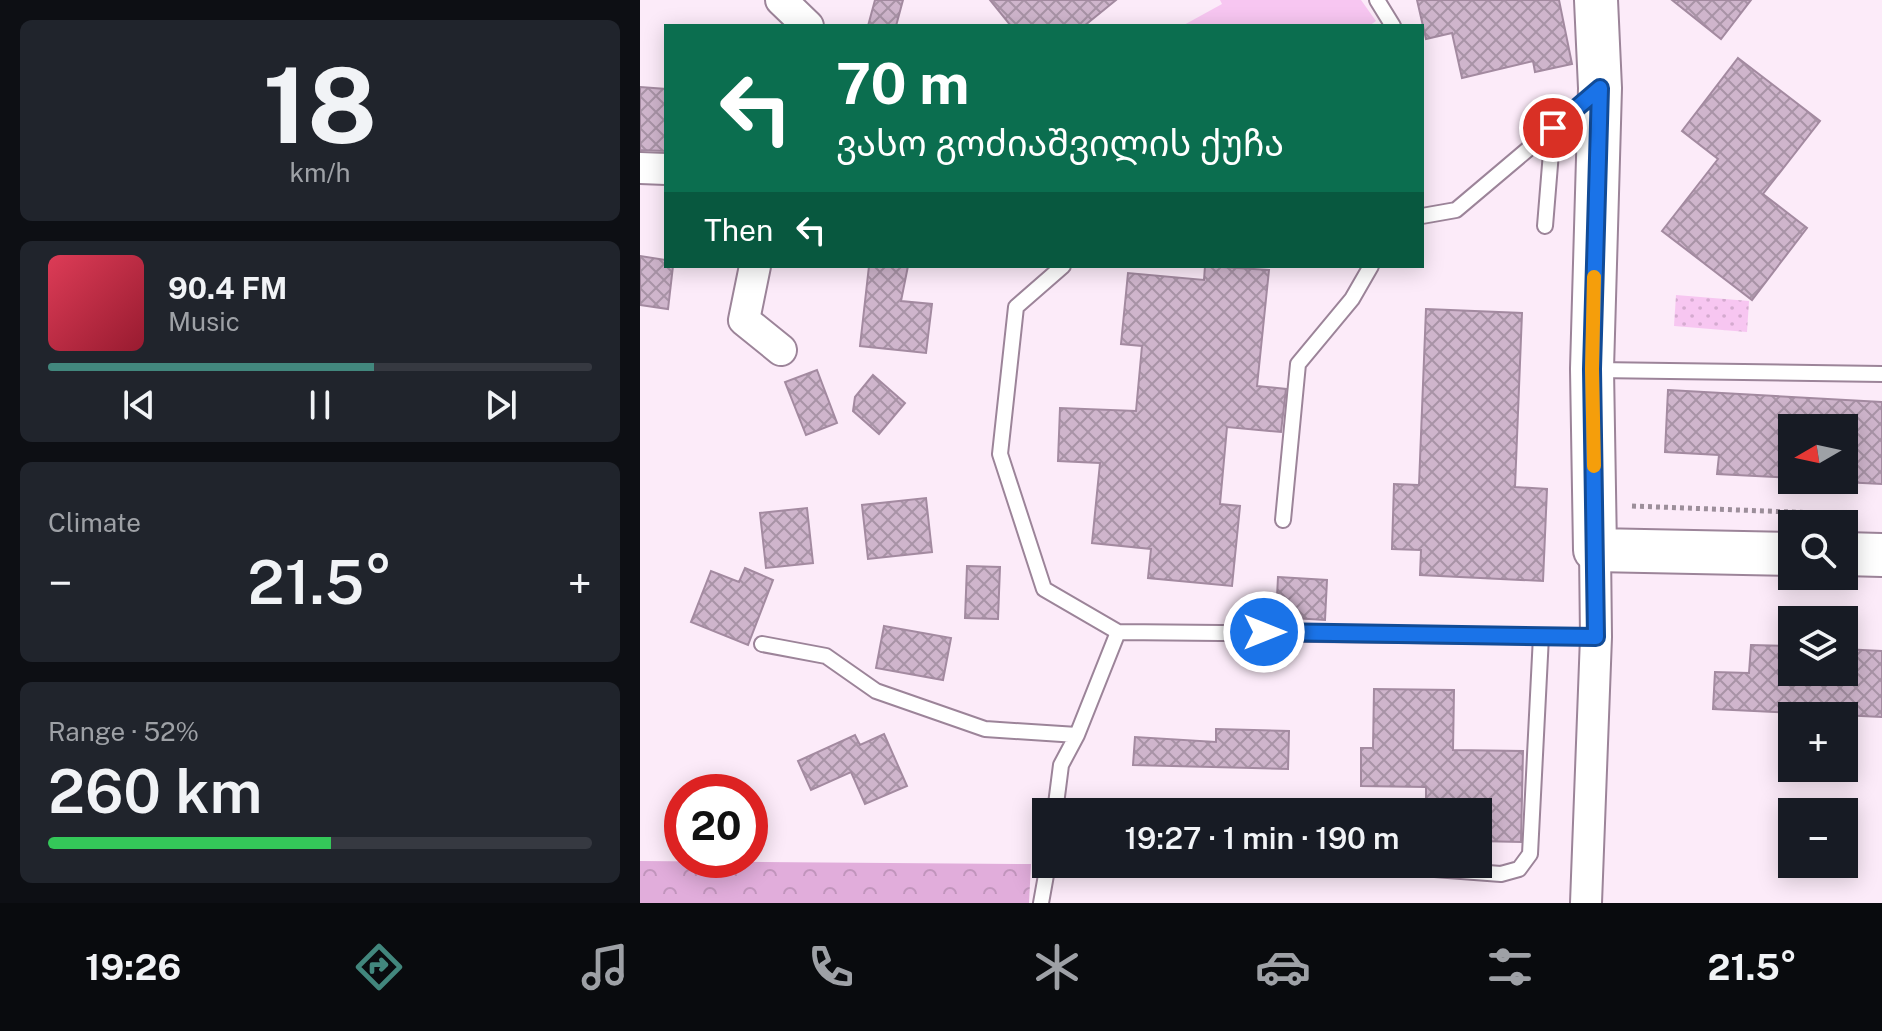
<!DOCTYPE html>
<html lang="en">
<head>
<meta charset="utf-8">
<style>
  body { margin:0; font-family:"Public Sans","Noto Sans Georgian",sans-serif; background:#20242c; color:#f1f3f6; height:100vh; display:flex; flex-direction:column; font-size:30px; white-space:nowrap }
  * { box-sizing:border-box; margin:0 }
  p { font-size:26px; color:#9ea1a6 }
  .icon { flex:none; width:44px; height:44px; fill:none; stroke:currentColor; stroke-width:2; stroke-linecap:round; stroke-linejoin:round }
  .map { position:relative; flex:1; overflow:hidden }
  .side { display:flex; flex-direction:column; gap:20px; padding:20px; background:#0d0f14; width:640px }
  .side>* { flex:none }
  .guide { position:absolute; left:24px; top:24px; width:760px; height:244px; border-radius:0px; box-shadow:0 4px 20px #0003; background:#0b6e4f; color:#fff; overflow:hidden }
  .needle { width:52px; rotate:261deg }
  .fabs { position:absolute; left:1138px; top:414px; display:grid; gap:16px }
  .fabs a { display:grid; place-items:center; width:80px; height:80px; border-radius:0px; background:#171b24; box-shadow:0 4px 20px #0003; font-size:40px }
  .speed { position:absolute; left:24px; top:774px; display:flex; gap:16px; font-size:40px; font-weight:700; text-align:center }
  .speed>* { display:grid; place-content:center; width:104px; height:104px; border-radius:50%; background:#171b24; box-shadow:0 4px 20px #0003; line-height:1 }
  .speed .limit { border:12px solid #d22; background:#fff; color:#111 }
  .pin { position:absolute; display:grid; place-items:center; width:68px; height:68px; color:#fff; margin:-34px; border:4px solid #fff; border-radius:50%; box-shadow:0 2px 8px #0007 }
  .me { position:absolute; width:88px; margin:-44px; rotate:90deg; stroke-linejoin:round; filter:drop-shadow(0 0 6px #0008) }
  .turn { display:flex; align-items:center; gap:28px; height:168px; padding:0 40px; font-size:36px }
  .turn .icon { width:104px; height:104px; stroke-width:2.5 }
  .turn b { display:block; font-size:56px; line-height:68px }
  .then { display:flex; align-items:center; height:76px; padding:0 40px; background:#0003; gap:16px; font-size:30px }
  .big { font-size:60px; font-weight:600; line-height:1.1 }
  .side .card { flex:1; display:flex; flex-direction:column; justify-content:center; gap:12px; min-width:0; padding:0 28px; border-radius:12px; background:#20242c }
  .side .dial { align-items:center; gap:0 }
  .dial b { font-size:104px; line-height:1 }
  .song { display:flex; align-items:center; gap:24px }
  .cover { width:96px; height:96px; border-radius:12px; background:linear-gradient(135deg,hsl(350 70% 55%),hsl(350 70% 35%)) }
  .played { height:8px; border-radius:4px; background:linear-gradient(90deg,#42877d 60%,#363941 60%) }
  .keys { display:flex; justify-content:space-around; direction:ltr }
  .heat { display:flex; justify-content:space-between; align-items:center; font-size:44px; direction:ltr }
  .charge { height:12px; border-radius:6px; background:linear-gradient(90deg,#34c759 52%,#363941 0) }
  .trip { position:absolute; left:392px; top:798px; width:460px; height:80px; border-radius:0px; background:#171b24; box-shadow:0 4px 20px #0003; font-weight:600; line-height:80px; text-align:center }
  .menu { display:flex; height:128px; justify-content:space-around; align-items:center; background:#090b0e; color:#9ea1a6 }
  .menu .icon { width:56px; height:56px }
  .menu .on { color:#42877d }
  .menu b { font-size:36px; color:#f1f3f6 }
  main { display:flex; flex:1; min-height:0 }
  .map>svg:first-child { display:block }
  .grass { fill:#f7c6f1 }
  .forest { fill:url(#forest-crowns) }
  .park { fill:url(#park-dots) }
  .building { fill:url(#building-cross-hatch); stroke:#a38aa0; stroke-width:2 }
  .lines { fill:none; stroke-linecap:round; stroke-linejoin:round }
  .lane-casing { stroke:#9c8499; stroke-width:18 }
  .street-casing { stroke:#9c8499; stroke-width:34 }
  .secondary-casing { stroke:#9c8499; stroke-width:46 }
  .path { stroke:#9c8e9a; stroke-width:5; stroke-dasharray:4 4; stroke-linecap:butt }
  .lane { stroke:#fff; stroke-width:14 }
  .street { stroke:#fff; stroke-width:30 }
  .secondary { stroke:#fff; stroke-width:42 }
  .route-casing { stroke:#114b97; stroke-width:20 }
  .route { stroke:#1a73e8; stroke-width:14 }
  .slow { stroke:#f59e0b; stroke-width:14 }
</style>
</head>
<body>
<main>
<section class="side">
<div class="card dial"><b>18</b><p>km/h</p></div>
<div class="card">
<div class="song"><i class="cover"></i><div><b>90.4 FM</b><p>Music</p></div></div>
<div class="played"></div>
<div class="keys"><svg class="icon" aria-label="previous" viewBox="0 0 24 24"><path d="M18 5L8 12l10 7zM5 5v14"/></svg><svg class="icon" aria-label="pause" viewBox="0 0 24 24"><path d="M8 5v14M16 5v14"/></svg><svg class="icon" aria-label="next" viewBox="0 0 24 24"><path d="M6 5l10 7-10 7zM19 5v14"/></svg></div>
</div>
<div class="card"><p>Climate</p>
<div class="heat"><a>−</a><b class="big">21.5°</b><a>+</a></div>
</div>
<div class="card"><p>Range · 52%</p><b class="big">260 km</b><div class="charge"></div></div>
</section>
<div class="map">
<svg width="1242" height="903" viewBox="0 0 1242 903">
  <defs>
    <pattern id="forest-crowns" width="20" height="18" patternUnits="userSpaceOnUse" patternTransform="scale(2)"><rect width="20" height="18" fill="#e1addb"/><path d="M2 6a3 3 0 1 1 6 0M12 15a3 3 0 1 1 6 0" fill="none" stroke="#c195bc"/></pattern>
    <pattern id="park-dots" width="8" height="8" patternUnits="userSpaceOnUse" patternTransform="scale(2)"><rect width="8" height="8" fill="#f7c6f1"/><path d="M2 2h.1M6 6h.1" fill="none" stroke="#d4aacf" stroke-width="1.8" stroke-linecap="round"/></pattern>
    <pattern id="building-cross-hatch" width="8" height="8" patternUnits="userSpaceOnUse" patternTransform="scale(2)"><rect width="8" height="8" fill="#cfb5cc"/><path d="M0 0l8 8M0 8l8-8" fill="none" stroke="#a893a6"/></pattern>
  </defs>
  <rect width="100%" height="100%" fill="#fcebf9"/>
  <!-- grass -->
  <path class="grass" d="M580,0h141l15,21 -7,5h-187l40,-22z"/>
  <!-- forest -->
  <path class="forest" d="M0,861l391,3 -2,39h-389z"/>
  <!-- park -->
  <path class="park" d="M1036,295l73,6 -2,31 -73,-6z"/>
  <!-- building -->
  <path class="building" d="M235,0h28l-7,26h-28z
    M350,0h126l-32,26h-73z
    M777,0h142l13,64 -37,8 -2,-11 -71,17 -10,-45 -26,6z
    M1032,0h79l-30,39z
    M1098,58l82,63 -57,73 44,34 -55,72 -90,-69 56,-72 -36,-28z
    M0,87l26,2v62l-26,-1z
    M0,256l26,4v6h7l-5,43 -28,-4z
    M229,266h39l-7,35 31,3 -6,49 -66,-7z
    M565,266l64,4 -12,116 29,3 -5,43 -54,-5 -7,77 20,2 -8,80 -84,-8 3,-29 -59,-6 8,-80 -42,-2 2,-53 76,3 6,-65 -21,-2 7,-71 76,7z
    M786,309l96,4 -7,174 32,2 -4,92 -123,-6 1,-25 -29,-1 2,-65 25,1z
    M177,370l20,53 -31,12 -21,-53z
    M233,375l32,28 -26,31 -26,-23 2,-14z
    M1028,390l214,12v82l-38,-2v-54h-52v50l-75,-4 2,-19 -54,-3z
    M286,498l6,54 -64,7 -6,-54z
    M167,508l6,55 -47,5 -6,-55z
    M327,566l33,1 -2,52 -33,-1z
    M105,568l28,12 -25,65 -57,-23 20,-51 28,11z
    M638,577l49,3 -2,40 -49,-3z
    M244,626l67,12 -8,42 -67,-12z
    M1111,645l41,1v26h52v-23l38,2v66l-169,-8 2,-37 34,1z
    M734,689l80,1 -1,60 70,1 -2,91 -43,-1v-29h-52v-25l-65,-1v-38h12z
    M576,729l73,2 -1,38 -155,-4 2,-28 81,5z
    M244,734l23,52 -42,18 -14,-32 -40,18 -13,-29 57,-26 5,10z"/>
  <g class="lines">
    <!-- lane casing -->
    <g class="lane-casing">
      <path id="lane" d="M737,0l16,26
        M782,216l34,-6 135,-114
        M905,226l8,-98
        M423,266l-47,41 -16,147 44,135 74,43 478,5
        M956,370l286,4
        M643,520l15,-156 54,-65 19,-33
        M122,644l64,12 50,35 109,38 92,6
        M602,809l46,3
        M415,812l6,-47 16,-30 41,-103
        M763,864l5,3 93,7 18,-5 11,-15 11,-218
        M401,903l7,-39"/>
    </g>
    <!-- street casing -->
    <g class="street-casing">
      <path id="street" d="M141,0l27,26
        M0,168l26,1
        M115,266l-11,54 37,30
        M946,903l10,-266 -1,-87"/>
    </g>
    <!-- secondary casing -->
    <g class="secondary-casing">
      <path id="secondary" d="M956,0l4,88 -8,281 3,181 197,4
        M1204,554l38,1"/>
    </g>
    <!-- path -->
    <path class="path" d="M992,506l213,8"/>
    <!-- lane -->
    <use href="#lane" class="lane"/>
    <!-- street -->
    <use href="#street" class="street"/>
    <!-- secondary -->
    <use href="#secondary" class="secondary"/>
  </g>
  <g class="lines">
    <!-- route casing -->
    <g class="route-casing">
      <path id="route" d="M624,632l332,5 -4,-268 8,-281 -47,40"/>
    </g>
    <!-- route -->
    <use href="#route" class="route"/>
    <!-- slow -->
    <path class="slow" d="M954,466l-2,-97 2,-92"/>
  </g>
</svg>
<div class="fabs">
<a><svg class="needle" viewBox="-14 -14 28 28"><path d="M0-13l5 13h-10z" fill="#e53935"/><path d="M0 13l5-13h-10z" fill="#9ea1a6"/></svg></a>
<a><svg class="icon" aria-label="search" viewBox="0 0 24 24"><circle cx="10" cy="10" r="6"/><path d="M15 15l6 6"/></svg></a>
<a><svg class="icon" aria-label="layers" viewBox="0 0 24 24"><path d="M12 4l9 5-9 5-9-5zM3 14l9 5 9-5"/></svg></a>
<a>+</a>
<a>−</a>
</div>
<div class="speed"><div class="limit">20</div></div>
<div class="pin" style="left:913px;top:128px;background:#d93025"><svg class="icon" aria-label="arrive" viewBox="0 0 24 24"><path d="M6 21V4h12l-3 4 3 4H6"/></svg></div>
<svg class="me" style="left:624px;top:632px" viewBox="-20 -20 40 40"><circle r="17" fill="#1a73e8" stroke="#fff" stroke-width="3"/><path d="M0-11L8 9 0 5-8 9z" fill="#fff"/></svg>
<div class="trip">19:27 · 1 min · 190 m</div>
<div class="guide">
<div class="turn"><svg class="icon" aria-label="left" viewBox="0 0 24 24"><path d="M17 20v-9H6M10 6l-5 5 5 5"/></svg><div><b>70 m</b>ვასო გოძიაშვილის ქუჩა</div></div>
<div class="then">Then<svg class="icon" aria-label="left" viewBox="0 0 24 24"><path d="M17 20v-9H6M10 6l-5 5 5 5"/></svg></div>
</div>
</div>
</main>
<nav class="menu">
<b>19:26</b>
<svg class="icon on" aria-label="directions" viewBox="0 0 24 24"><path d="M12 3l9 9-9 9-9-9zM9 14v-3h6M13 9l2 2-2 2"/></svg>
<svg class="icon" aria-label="music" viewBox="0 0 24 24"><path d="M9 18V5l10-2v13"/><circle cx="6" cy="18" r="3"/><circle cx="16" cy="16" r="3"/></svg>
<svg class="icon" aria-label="phone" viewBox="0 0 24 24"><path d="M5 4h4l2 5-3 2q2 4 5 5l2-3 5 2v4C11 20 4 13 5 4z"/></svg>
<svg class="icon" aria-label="climate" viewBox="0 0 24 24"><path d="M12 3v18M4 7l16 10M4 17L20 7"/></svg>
<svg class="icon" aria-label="car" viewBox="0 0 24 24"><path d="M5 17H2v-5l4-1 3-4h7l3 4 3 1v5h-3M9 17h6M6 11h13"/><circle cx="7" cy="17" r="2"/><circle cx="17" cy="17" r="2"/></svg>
<svg class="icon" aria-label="filters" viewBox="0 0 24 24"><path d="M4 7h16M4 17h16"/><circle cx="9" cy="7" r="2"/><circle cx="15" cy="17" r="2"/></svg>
<b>21.5°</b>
</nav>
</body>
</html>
